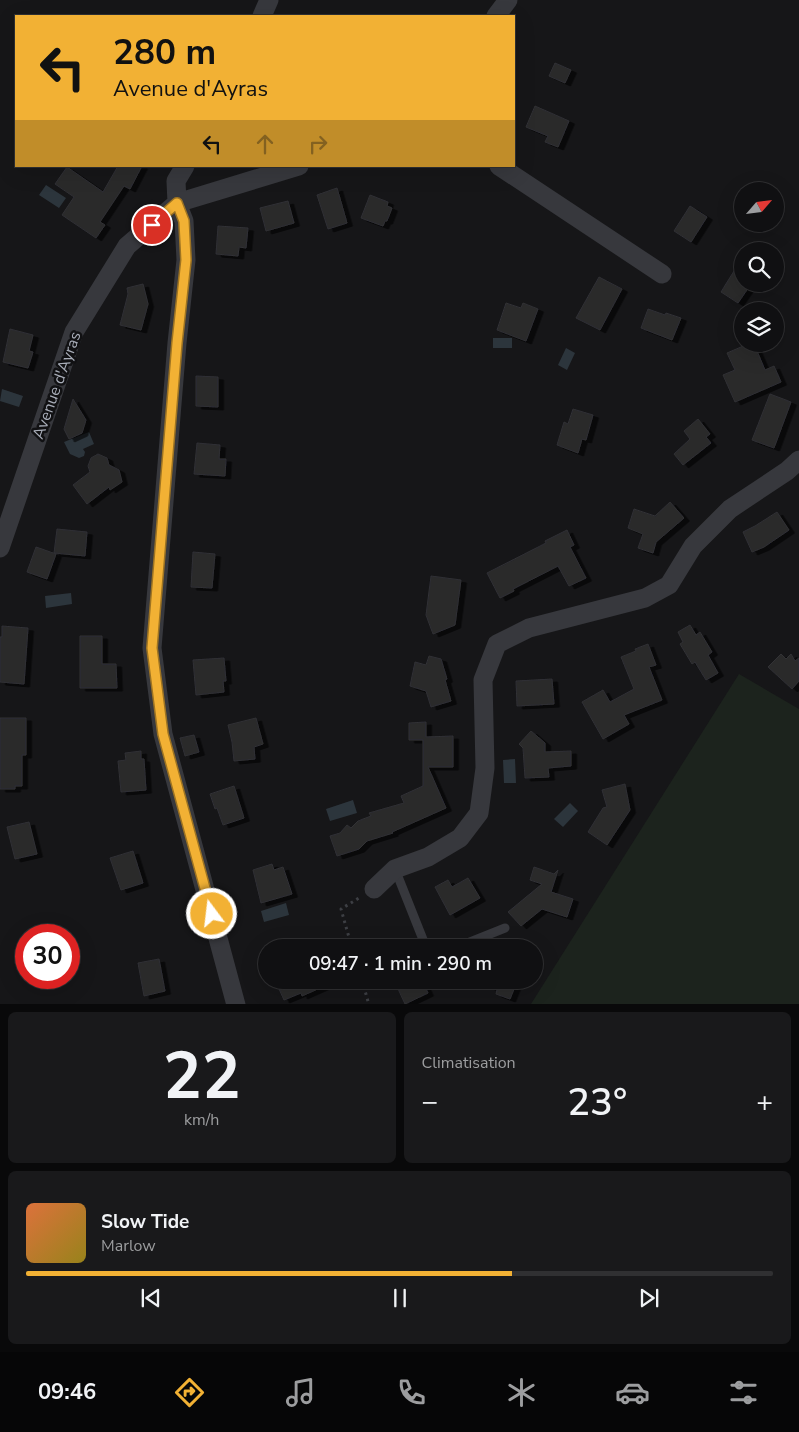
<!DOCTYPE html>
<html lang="fr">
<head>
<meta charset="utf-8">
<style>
  body { margin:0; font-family:"Nunito Sans",sans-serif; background:#19191b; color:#f1f3f6; height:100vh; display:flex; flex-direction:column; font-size:19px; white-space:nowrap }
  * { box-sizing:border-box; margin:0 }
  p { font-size:16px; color:#9c9d9f }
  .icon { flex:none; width:28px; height:28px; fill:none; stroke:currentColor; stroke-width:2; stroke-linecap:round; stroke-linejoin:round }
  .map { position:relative; height:1004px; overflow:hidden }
  .panel { display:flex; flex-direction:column; gap:8px; padding:8px; background:#09090a; flex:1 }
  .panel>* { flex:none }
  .banner { position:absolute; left:15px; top:15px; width:500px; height:152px; border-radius:0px; box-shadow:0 5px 20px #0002,0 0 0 1px #303032; background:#f2b134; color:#111; overflow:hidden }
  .needle { width:32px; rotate:62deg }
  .fabs { position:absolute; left:734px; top:182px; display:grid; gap:10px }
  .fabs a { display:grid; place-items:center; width:50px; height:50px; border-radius:50%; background:#101012; box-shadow:0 5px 20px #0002,0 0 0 1px #303032; font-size:25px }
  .speed { position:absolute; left:15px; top:924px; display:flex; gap:10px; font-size:25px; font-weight:700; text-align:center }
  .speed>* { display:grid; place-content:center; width:65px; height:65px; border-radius:50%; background:#101012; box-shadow:0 5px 20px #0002,0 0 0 1px #303032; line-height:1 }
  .speed .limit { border:8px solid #d22; background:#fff; color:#111 }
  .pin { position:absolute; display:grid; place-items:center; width:42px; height:42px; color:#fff; margin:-21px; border:2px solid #fff; border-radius:50%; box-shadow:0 1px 5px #0007 }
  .me { position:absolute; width:55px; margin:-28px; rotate:345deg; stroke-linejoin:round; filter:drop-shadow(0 0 4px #0008) }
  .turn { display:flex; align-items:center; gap:18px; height:105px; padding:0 15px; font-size:22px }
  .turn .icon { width:65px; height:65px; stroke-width:2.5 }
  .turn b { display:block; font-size:35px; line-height:42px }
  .lanes { display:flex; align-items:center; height:48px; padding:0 15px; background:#0003; justify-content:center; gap:25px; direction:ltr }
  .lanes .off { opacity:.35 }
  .big { font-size:38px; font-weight:600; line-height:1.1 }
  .panel .card { flex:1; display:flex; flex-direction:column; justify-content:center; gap:8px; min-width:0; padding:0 18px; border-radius:8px; background:#19191b }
  .panel .dial { align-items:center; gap:0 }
  .dial b { font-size:65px; line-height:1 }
  .song { display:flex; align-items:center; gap:15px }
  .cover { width:60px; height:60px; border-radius:8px; background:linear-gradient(135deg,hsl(20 70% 55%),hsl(50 70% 35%)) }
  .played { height:5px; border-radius:2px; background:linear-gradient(90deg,#f2b134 65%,#303032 65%) }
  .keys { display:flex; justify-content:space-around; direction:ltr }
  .heat { display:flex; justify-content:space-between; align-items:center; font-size:28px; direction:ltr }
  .panel .tiles { flex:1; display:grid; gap:8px; grid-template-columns:1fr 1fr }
  .card:last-child { grid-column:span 2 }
  .trip { position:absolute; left:258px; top:939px; width:285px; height:50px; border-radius:25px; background:#101012; box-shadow:0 5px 20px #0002,0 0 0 1px #303032; font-weight:600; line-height:50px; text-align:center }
  .tabs { display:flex; height:80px; justify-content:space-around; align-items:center; background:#060607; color:#9c9d9f }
  .tabs .icon { width:35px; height:35px }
  .tabs .current { color:#f2b134 }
  .tabs b { font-size:22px; color:#f1f3f6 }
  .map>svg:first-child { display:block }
  .green { fill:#1c231d }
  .water { fill:#2c353c }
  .building { fill:#29292c; stroke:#303034; filter:url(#shadow) }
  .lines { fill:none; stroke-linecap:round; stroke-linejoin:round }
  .path { stroke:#3d3f44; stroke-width:3; stroke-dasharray:2.5 4; stroke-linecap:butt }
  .service { stroke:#37383d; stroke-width:9 }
  .minor { stroke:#37383d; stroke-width:19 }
  .route-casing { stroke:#9d7322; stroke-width:12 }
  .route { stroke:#f2b134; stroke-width:9 }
  .labels { text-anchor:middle; stroke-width:5; stroke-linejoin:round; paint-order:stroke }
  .street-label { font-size:16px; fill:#a8adb8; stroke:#111113 }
</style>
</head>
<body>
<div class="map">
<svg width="799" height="1005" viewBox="0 0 799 1005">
  <defs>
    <filter id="shadow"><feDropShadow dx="5.5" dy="3" stdDeviation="0" flood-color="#0009"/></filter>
  </defs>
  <rect width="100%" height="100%" fill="#161618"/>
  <!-- green -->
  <path class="green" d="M739,674l60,35v295h-268z"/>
  <!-- water -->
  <path class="water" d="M46,185l20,13 -7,10 -20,-13z
    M493,338h19v10h-19z
    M566,348l9,5 -8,17 -9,-5z
    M2,389l21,7 -4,11 -19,-6z
    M89,432l5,12 -11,5 2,3 -1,4 -5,2 -9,-4 -6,-12z
    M71,593l1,11 -26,4 -1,-12z
    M515,759l1,24h-12l-1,-23z
    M353,800l4,13 -27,8 -4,-12z
    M570,803l8,8 -15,16 -9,-8z
    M286,903l3,12 -25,7 -3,-11z"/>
  <!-- building -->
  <path class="building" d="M555,63l16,7 -6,13 -16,-7z
    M535,106l34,15 -11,26 -13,-5 3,-6 -22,-9z
    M118,166h24l-12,23 -6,-3 -24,36 5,3 -9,13 -34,-23 12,-18 -19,-13 12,-17 36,25z
    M337,188l10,35 -19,6 -11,-34z
    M370,195l18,7 -1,4 5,2 -5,13h-2l-2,5 -22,-8z
    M288,201l6,22 -28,8 -6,-23z
    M690,206l17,11 -16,25 -17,-11z
    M218,226l30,2 -2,20 -7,-1 -1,9 -22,-2z
    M742,258v26h9l-13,19 -17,-11z
    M599,277l23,12 -22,41 -24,-12z
    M143,284l5,20 -7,26 -21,-5 8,-31 -1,-6z
    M506,303l15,5 2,-5 15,6 -12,32 -29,-11z
    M648,309l17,6 1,-2 15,5 -9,22 -31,-12z
    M10,329l23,6 -4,16 4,1 -5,16 -25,-6z
    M748,344h6l11,26 9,-4 7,16 -46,20 -12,-27 12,-5 -8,-17z
    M196,376l22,1v30l-22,-1z
    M770,394l21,8 -17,46 -22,-8z
    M73,399l13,21 -4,13 -13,6 -5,-10z
    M573,409l20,6 -7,25 -4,-1 -4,14 -21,-8 7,-23 4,2z
    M698,419l12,15 -4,3 5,6 -28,22 -9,-11 16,-15 -6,-8z
    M197,443l23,2 -1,14h7l-1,17 -31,-2z
    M98,454l9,4 2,7 10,5 3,12 -12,8 -1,-3 -22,17 -14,-19 17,-13 -2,-6 3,-8z
    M670,502l14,16 -28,24 -3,11 -15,-5 5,-14 -15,-6 6,-19 21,7z
    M777,512l12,18 -25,17 -12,5 -9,-20 12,-6z
    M57,529l30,3 -2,24 -31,-3z
    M567,530l7,15 -4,2 16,31 -17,8 -11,-20 -45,23 1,2 -14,7 -13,-25 59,-30 -1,-2z
    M36,547l20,7 -9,25 -20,-7z
    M193,552l22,2 -3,34 -21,-1z
    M431,576l30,4 -6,45 -22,9 -7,-19z
    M690,625l6,10 4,-3 12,20 -4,3 10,18 -12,7 -11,-18 -3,2 -12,-20 3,-2 -5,-10z
    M2,626l26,2 -4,56 -24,-2v-45h2z
    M80,636h22v28h14l1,24h-37z
    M648,644l8,21 -7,2 13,33 -38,15 5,9 -26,15 -21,-37 21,-12 7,12 24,-13 -13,-32 15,-6 -1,-2z
    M781,654l5,5 5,-5 4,7 4,-3v23l-7,8 -24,-22z
    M429,656l12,3 6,20 -2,1 6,21 -20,6 -5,-16 -16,-5 5,-24 11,3z
    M224,658l2,23h-3l1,11 -28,3 -3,-35z
    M552,679l2,25 -37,2 -1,-25z
    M0,718h26v37h-4v31h-7v3h-15z
    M256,718l7,26 -9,3 1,12 -21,2 -2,-19 -4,-17z
    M426,722v15l27,-1v31h-25l18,41 -54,24 1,1 -26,8 -8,8 -22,7 -7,-20 10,-3 7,-8 4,3 7,-7 13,-5 -2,-3 35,-10 -3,-7 22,-10v-46h-14v-17z
    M531,731l14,12v9l26,-1v15l-23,2 1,9 -24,1 -2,-30 -4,-4z
    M194,735l5,17 -14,4 -5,-18z
    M141,751v8h3l2,31 -25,2 -3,-31 8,-1 -1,-7z
    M625,784l5,26 -23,35 -19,-13 15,-24 4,-1 -5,-17z
    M234,786l10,32 -21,7 -6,-17 -2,1 -5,-15z
    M29,822l8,32 -22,5 -8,-32z
    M133,851l10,32 -22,7 -11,-32z
    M272,864l2,6 9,-3 9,27 -31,9 -8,-33z
    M534,867l20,7 4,-4 -7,22 22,7 -6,18 -25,-8 -21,17 -13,-14 34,-28 -12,-4z
    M468,878l12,20 -30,17 -15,-28 13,-7 4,7z
    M159,959l6,32 -21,5 -6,-33z
    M275,980h63l-36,16 -1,-3 -17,7z
    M394,980h28l6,13 -23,11z
    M473,980h34l9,4 -6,15 -14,-5 1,-4z"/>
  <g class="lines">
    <!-- path -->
    <path class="path" d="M352,948l-11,-39 18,-11
      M362,980l7,25"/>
    <!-- service -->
    <path class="service" d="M395,869l29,73 4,6
      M455,948l50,-20"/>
    <!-- minor -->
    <path class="minor" d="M262,16l7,-16
      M496,16l12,-16
      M185,166l-9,15 1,22 7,18 2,39 -9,83 -25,305 11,86 73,271
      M499,166l163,108
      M0,548l74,-216 53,-86 50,-43 122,-37
      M374,889l21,-20 33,-12 32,-19 19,-25 6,-45 -2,-88 14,-36 32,-16 116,-30 24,-13 24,-39 37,-37 57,-38 12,-11"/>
  </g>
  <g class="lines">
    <!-- route casing -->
    <g class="route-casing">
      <path id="route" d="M152,225l25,-22 7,18 2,39 -9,83 -25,305 11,86 49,180"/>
    </g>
    <!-- route -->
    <use href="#route" class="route"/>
  </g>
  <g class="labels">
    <!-- street labels -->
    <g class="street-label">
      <text transform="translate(56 385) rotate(-70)" y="6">Avenue d'Ayras</text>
    </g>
  </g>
</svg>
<div class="fabs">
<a><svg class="needle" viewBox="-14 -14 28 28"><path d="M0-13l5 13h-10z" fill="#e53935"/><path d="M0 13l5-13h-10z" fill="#9c9d9f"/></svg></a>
<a><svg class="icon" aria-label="search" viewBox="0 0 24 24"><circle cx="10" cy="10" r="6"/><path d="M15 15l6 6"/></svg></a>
<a><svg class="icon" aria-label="layers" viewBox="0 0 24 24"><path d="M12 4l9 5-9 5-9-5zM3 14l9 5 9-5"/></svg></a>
</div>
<div class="speed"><div class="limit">30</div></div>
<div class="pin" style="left:152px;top:225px;background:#d93025"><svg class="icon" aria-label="arrive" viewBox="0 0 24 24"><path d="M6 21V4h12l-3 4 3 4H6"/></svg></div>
<svg class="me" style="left:212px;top:914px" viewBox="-20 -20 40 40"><circle r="17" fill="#f2b134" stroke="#fff" stroke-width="3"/><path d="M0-11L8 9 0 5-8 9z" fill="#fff"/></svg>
<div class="trip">09:47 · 1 min · 290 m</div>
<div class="banner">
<div class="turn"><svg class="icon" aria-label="left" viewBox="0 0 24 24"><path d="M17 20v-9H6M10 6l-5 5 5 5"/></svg><div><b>280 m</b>Avenue d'Ayras</div></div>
<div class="lanes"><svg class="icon" aria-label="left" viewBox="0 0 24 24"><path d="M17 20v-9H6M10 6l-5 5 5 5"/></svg><svg class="icon off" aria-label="ahead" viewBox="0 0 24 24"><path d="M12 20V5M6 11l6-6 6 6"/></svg><svg class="icon off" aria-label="right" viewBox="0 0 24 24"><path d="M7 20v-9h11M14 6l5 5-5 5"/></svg></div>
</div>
</div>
<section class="panel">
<div class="tiles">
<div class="card dial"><b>22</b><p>km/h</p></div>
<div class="card"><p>Climatisation</p>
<div class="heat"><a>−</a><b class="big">23°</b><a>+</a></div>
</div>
<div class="card">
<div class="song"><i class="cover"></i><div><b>Slow Tide</b><p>Marlow</p></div></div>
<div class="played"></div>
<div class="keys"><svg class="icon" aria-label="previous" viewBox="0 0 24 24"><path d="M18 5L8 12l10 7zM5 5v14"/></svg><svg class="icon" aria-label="pause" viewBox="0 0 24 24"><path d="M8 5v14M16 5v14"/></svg><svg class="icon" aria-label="next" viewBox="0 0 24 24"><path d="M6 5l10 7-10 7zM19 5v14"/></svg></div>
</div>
</div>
</section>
<nav class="tabs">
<b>09:46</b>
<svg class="icon current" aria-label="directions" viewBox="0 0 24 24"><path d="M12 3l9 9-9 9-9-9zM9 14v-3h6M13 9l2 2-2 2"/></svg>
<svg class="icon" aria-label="music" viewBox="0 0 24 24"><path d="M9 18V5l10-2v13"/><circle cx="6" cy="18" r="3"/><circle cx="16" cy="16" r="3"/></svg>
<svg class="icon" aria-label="phone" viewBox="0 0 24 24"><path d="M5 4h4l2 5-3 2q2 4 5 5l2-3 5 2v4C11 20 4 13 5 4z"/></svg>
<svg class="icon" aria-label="climate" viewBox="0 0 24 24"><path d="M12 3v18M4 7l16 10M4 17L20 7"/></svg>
<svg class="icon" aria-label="car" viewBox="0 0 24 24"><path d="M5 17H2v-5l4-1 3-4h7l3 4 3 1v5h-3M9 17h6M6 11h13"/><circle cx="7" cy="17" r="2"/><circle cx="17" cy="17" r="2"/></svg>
<svg class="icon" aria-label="filters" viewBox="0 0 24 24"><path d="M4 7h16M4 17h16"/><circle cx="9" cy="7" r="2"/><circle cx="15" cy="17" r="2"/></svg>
</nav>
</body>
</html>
